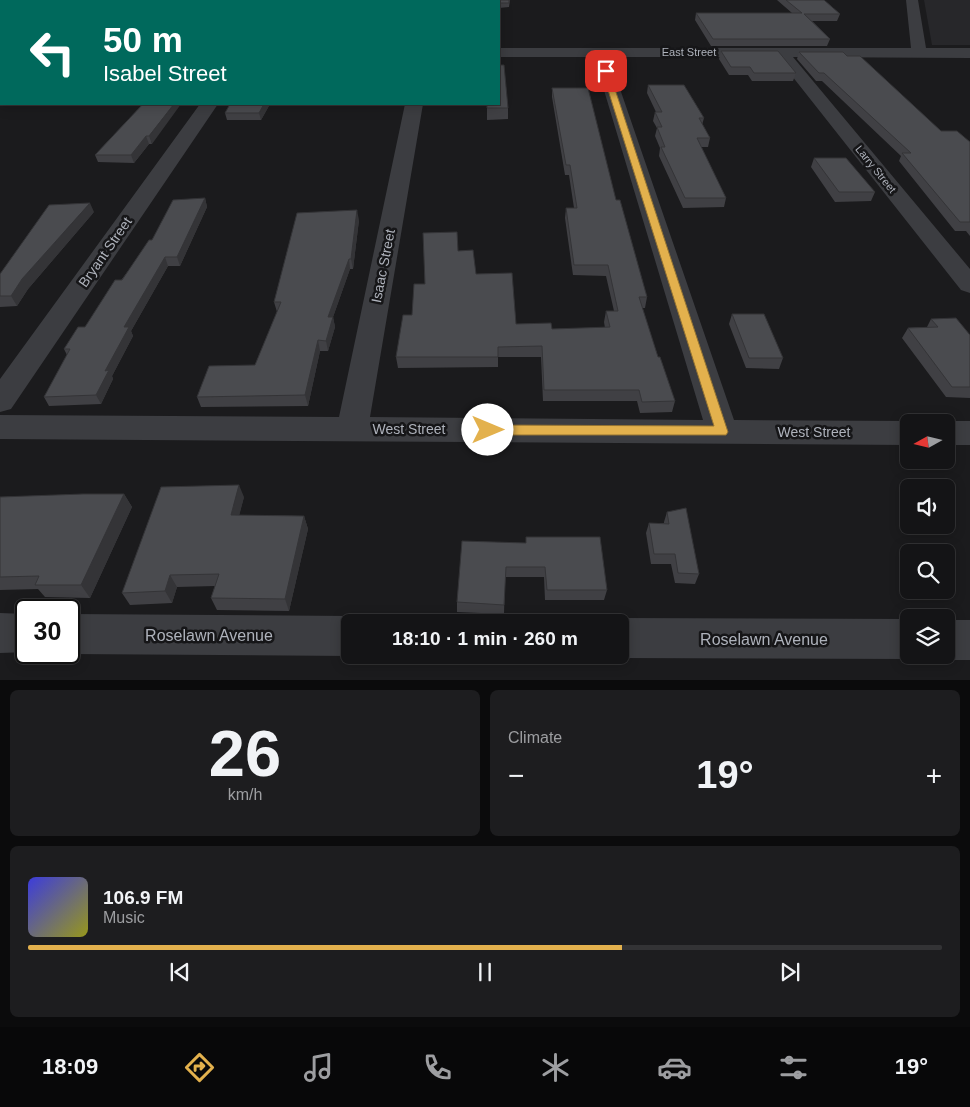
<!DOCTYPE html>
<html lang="en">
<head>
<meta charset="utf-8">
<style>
  body { margin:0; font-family:Arial,sans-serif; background:#1d1d1f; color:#f1f3f6; height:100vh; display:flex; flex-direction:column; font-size:19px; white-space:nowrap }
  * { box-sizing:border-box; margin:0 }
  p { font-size:16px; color:#9d9ea1 }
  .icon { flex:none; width:28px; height:28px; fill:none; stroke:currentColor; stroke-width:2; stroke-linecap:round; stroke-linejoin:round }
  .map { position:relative; height:680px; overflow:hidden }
  .sheet { display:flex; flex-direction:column; gap:10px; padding:10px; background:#0b0b0c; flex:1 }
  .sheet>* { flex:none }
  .banner { position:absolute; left:0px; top:0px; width:500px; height:105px; box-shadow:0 2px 12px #0003,0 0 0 1px #333335; background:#00695c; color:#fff; overflow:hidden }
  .needle { width:32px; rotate:262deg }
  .controls { position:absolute; left:900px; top:414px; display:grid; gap:10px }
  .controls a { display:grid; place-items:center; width:55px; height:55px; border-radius:8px; background:#141416; box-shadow:0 2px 12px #0003,0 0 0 1px #333335; font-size:25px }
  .speed { position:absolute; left:15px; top:599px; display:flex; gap:10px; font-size:25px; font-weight:700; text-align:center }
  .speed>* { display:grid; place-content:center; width:65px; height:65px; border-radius:50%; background:#141416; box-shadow:0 2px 12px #0003,0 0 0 1px #333335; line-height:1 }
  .speed .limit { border:2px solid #111; border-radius:8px; background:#fff; color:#111 }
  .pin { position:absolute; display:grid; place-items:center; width:42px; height:42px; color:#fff; margin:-21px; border-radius:10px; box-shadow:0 2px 8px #0006 }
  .me { position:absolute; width:55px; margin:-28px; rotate:90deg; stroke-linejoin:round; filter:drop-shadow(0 0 4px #0008) }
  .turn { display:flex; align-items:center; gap:18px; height:105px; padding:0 20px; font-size:22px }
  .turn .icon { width:65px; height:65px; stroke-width:2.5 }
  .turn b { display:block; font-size:35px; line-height:42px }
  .big { font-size:38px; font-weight:600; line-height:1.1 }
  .sheet .widget { flex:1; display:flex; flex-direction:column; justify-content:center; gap:8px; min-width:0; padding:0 18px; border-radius:8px; background:#1d1d1f }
  .sheet .dial { align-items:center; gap:0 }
  .dial b { font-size:65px; line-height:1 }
  .song { display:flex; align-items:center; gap:15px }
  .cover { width:60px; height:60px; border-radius:8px; background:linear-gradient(135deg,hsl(240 70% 55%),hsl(60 70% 35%)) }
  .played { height:5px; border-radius:2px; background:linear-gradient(90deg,#e3b14d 65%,#333335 65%) }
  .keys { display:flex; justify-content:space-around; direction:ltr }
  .heat { display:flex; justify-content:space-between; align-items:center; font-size:28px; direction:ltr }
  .sheet .tiles { flex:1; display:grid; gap:10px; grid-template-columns:1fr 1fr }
  .widget:last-child { grid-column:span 2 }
  .trip { position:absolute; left:341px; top:614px; width:288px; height:50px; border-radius:8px; background:#141416; box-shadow:0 2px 12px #0003,0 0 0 1px #333335; font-weight:600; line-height:50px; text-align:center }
  .menu { display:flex; height:80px; justify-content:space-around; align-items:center; background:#080809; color:#9d9ea1 }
  .menu .icon { width:35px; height:35px }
  .menu .on { color:#e3b14d }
  .menu b { font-size:22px; color:#f1f3f6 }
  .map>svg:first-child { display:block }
  .built { fill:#27272a }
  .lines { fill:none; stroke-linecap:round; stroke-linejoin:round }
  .minor { fill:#3c3d41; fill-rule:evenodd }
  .major { stroke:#585a60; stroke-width:28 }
  .wall { fill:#404044 }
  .shaded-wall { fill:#343437 }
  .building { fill:#4a4b4f; stroke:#343437 }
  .route { fill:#e3b14d; stroke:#947332 }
  .labels { text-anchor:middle; stroke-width:5; stroke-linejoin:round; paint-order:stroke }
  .far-street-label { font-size:11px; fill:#aeb2bb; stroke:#161618 }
  .street-label { font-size:14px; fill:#aeb2bb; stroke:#161618 }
  .near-street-label { font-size:16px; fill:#aeb2bb; stroke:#161618 }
</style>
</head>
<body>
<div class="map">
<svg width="970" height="680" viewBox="0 0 970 680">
  <rect width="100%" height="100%" fill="#1b1b1d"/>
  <!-- built -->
  <path class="built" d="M924,0h46v45h-38z"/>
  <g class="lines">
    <!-- minor -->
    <path class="minor" d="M906,0h12l8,48h44v10l-177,-1 177,212v24l-9,-3 -184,-233h-168l125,363 175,1 5,1h-5v23l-909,-6v-24l339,2 66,-313h18l-53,313 333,3 -109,-363h-95v-9h412z
      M0,45l1,1v9h-1z
      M200,104h18l-207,305 -11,3v-33z
      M946,421h24v24h-24v-23h-5z
      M0,613l26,1v38h3l-29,1z
      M69,614l281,2 14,6h-14v33h2l-2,1 -281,-2 -3,-2h3z
      M620,618l289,1v36h9l-9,4 -289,-1 -7,-3h7v-33h-11z
      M946,620h24v40h-24l-12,-5h12z"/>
    <!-- major -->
    <path class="major" d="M59,1l3,-1
      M0,36l1,-1"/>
  </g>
  <!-- wall -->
  <path class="wall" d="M510,0l-1,7 -10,1v-7z
    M777,0h47l16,14 -3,7h-25l18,18 -3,7h-116l-16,-26 1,-7h96z
    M721,51l75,22 -3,8h-41l-4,-6h-19l-10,-16z
    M799,52l48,4 94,75 29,11v94l-4,-5h-11l-56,-70 2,-5 -79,-75h-6l-19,-22z
    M648,85l56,33 -2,7 8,13 -2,9h-7l25,51 -2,9 -41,1 -24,-52 1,-8 -5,-12 2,-8 -4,-7 2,-9h1l-9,-19z
    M552,88l64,112 31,97 -2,11h-3l16,49 17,44 -3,11 -32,1 -3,-12h-94l-2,-44h-43v10l-100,1 -2,-11 16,-42 13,-31 33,-33 58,73 36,5 53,-1 -1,-6 2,-11h8l-8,-35 -33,-1 -8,-57 1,-10h8l-5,-33h-4l-13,-78z
    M143,104l9,40h-3l-15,19 -36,-1 -3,-7z
    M270,104l-9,16h-34l-2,-7z
    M432,104h67l9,4v11l-21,1v-14h-55z
    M814,158l61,34 -4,9 -36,1 -24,-35z
    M205,198l2,9 -27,59h-12l-37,65 2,5 -21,40 1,3 -12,25 -52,2 -5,-9 23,-42 -3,-6 21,-22 67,-87z
    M94,212l-66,77 -11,17 -17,1v-33z
    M359,220l-6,49h-3l-17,48 2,10 -7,24h-8l-12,55 -107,1 -4,-10 58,-32 22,-53 -3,-10z
    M732,314l51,44 -4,11 -33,-1 -17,-44z
    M931,319l39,16v63l-24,-1 -44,-59 6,-10 19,-1z
    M124,494l8,13 -42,91 -45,-1 -7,-8 -38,1v-93z
    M244,497l-5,18 65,1 4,13 -19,82 -72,-1 -6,-12 4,-12 -38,1 -5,16 -42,2 -8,-12z
    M667,512l32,62 -4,10 -20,-1 -4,-19h-20l-5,-31 3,-10h15v-1z
    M526,537l81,53 -3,10h-59l-1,-23h-39l-1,37 -47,-2v-10l69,-59z"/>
  <!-- shaded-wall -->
  <path class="shaded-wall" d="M173,0h8l-1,1h-8z
    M174,104h7l-29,40 -3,-8z
    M264,104h6l-9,16 -2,-7z
    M146,136l3,8 -15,19 -3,-8z
    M205,198l2,9 -27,59 -3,-9z
    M90,203l4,9 -66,77 -11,17 -6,-10 11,-17z
    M357,210l2,10 -6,49 -2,-10z
    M165,257l3,9 -37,65 2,5 -21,40 1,3 -12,25 -5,-9 9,-24 19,-44z
    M349,259l1,10 -17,48 2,10 -7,24 -2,-10 2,-24z
    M318,340l2,11 -12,55 -3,-11z
    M239,485l5,12 -8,31 -5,-13z
    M124,494l8,13 -42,91 -9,-13z
    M304,516l4,13 -19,82 -4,-12z
    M170,575l7,12 -5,16 -7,-12z"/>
  <!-- building -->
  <path class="building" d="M139,0h34l-1,1h-34z
    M350,0h159v3h-10v-2h-149z
    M786,0h38l16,14h-36l26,25h-117l-17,-26h106z
    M721,51h57l18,22h-42l-4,-6h-19z
    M799,52h44l4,4h13l81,75h16l13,11v80h-10l-58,-69h9l-87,-80h-5z
    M499,65h5l4,43h-21v-4h12z
    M648,85h36l20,33h-5l11,20h-13l29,60h-41l-24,-51h4l-8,-20h5l-7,-15h7z
    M552,88h36l28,112h4l27,97h-8l19,60h2l15,44 -33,1 -3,-12h-95l-2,-44 -44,1v10h-102l7,-42h9l2,-31h11l-2,-51 34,-1 1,19 15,-1 3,24 36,-1 4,51 35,-1 1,6 58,-2 -4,-16h12l-10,-46h-34l-8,-57h11l-7,-43h-4z
    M143,104h31l-25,32h-3l-15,19h-36z
    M230,104h34l-5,9h-34z
    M814,158h32l29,34h-36z
    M205,198l-28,59h-12l-41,70h5l-24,44 4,-1 -13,25 -52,2 26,-48h-6l14,-22h7l30,-47h7l27,-40h3l21,-40z
    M90,203l-68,76 -11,17h-11v-22l49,-69z
    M357,210l-6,49h-2l-21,58h5l-7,24 -8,-1 -13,55 -108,2 12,-31 46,-1 26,-63h-7l23,-89z
    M732,314h32l19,44h-34z
    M956,318l14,17v52h-18l-44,-59 30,-1 -7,-8z
    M239,485l-8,30 73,1 -19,83 -74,-1 8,-24 -49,1 -5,16 -43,2 39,-106z
    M83,494h41l-43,91h-46l4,-9 -39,1v-80z
    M686,508l13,66 -21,-1 -3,-19h-21l-5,-31 20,1 -2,-12z
    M526,537h74l7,53h-60l-2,-23h-39l-2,38 -47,-3 5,-61 64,2z"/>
  <!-- route -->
  <path class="route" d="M606,69l3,2 119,361 -2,3h-238l-4,-1 -2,-4 2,-4 4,-1 226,1 -112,-355z"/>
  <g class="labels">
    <!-- far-street labels -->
    <g class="far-street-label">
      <text x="689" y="56">East Street</text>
      <text transform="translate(876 169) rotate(51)" y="4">Larry Street</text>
    </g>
    <!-- street labels -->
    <g class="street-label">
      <text transform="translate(105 252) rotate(-55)" y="5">Bryant Street</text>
      <text transform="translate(383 266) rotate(-79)" y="5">Isaac Street</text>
      <text x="409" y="434">West Street</text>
      <text x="814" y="437">West Street</text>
    </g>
    <!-- near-street labels -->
    <g class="near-street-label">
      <text x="209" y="641">Roselawn Avenue</text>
      <text x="764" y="645">Roselawn Avenue</text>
    </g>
  </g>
</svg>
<div class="controls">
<a><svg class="needle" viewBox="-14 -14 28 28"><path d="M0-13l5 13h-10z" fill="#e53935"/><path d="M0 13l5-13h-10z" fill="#9d9ea1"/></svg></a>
<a><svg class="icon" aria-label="sound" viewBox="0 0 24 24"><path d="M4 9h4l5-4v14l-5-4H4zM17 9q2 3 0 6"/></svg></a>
<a><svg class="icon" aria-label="search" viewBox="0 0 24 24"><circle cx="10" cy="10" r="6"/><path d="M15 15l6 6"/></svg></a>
<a><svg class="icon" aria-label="layers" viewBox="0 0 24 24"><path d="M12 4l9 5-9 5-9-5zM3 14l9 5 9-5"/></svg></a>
</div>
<div class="speed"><div class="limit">30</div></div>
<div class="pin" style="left:606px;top:71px;background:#d93025"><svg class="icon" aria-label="arrive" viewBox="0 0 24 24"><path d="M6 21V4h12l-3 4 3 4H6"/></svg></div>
<svg class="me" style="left:488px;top:430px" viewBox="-20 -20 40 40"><circle r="19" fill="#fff"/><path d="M0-13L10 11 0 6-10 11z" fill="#e3b14d"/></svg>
<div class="trip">18:10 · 1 min · 260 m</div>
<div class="banner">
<div class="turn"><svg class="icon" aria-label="left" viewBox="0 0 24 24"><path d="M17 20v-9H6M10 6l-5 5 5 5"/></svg><div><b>50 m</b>Isabel Street</div></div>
</div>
</div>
<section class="sheet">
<div class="tiles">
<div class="widget dial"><b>26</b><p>km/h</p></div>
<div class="widget"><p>Climate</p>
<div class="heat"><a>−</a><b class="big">19°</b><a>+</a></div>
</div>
<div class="widget">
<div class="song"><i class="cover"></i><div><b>106.9 FM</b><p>Music</p></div></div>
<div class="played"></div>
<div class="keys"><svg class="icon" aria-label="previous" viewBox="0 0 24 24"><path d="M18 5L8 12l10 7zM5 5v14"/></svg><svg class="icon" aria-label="pause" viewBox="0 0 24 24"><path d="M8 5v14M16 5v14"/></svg><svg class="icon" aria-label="next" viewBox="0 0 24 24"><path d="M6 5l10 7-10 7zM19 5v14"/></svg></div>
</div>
</div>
</section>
<nav class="menu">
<b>18:09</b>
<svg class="icon on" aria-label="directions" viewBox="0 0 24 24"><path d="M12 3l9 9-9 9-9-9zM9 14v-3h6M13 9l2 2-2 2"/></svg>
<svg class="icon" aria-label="music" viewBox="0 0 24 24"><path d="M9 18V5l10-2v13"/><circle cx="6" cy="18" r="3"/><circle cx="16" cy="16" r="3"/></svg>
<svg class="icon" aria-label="phone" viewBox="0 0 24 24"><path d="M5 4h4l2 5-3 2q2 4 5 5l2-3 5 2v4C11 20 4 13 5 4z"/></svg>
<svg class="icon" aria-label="climate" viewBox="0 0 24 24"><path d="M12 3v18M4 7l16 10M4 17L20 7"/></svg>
<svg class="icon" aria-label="car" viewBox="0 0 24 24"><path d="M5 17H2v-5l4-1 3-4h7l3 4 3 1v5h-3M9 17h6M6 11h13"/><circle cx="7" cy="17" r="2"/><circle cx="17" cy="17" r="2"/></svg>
<svg class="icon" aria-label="filters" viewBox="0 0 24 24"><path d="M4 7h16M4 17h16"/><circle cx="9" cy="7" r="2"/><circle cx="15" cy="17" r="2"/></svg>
<b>19°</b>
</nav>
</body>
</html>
